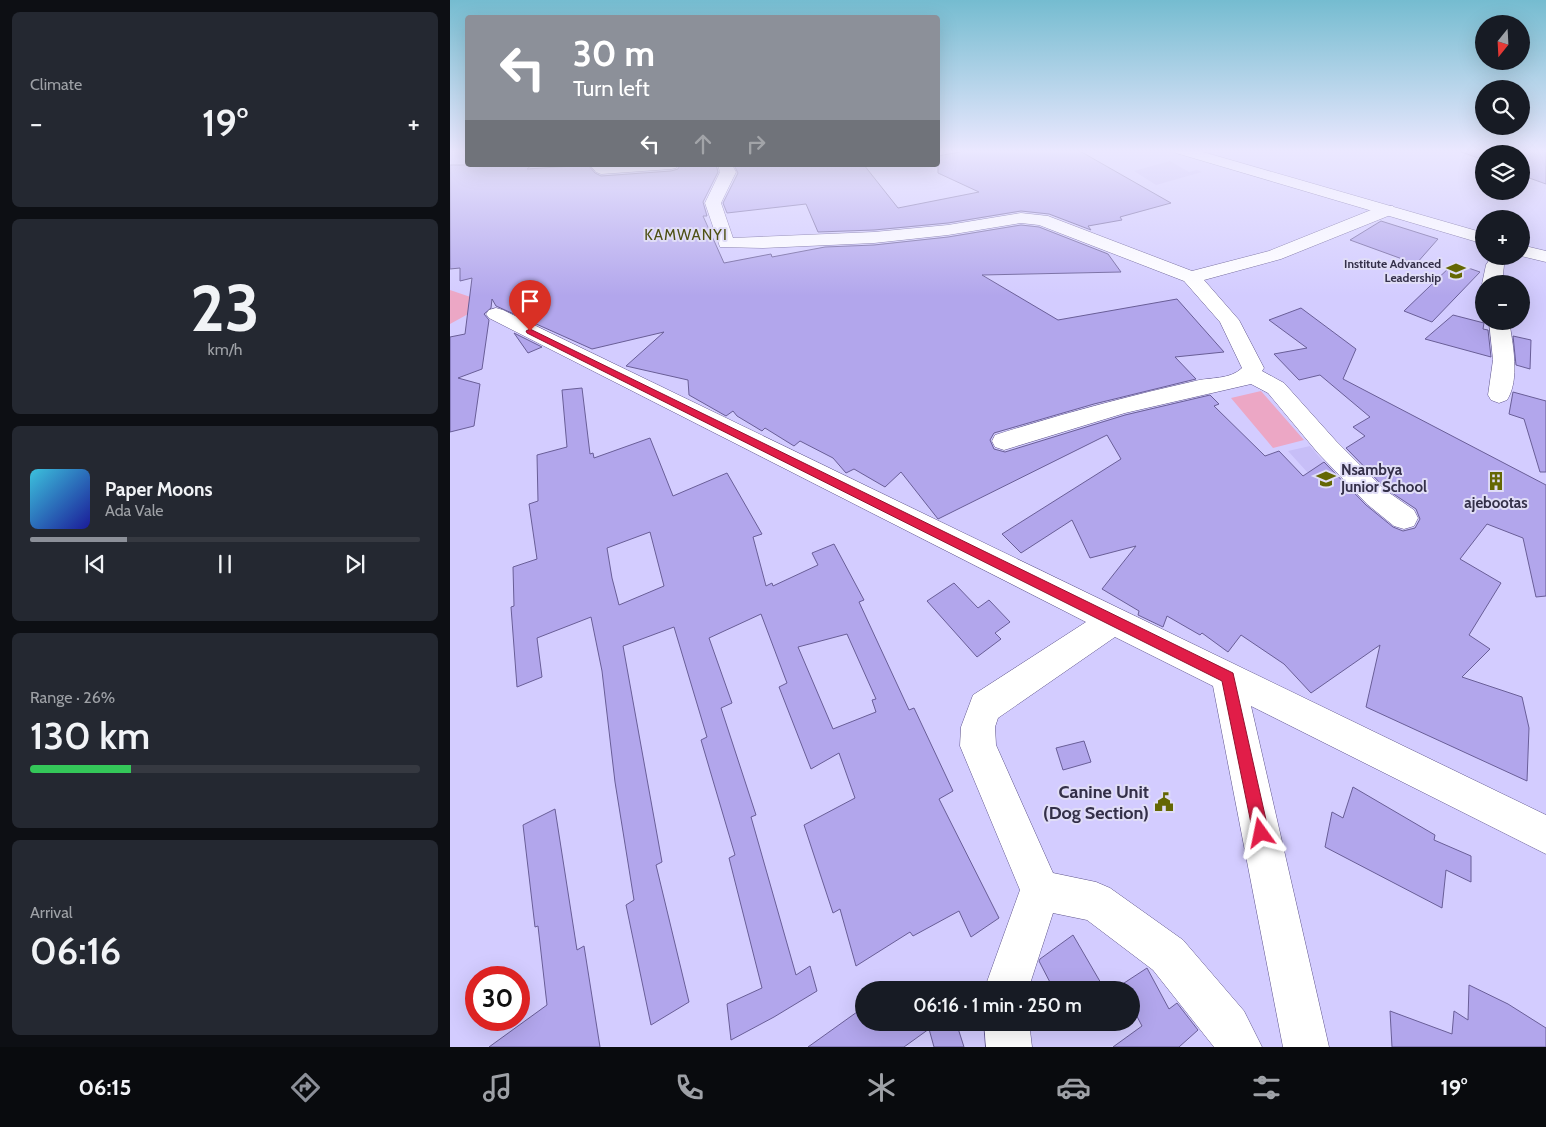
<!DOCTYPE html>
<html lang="en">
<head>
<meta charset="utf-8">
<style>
  body { margin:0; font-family:Cabin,sans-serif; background:#242831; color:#f1f3f6; height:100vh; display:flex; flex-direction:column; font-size:19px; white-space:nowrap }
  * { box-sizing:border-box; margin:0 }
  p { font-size:16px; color:#9ea1a6 }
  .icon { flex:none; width:28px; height:28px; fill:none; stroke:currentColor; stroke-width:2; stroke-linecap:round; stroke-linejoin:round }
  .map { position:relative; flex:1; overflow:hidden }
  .drawer { display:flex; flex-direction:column; gap:12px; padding:12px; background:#0d0f14; width:450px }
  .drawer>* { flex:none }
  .hud { position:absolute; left:15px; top:15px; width:475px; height:152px; border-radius:5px; box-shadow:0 5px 20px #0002; background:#8c9099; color:#fff; overflow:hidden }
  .needle { width:32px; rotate:198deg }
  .buttons { position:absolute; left:1025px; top:15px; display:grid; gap:10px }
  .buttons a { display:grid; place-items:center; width:55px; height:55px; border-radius:50%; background:#171b24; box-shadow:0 5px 20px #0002; font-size:25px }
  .speed { position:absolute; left:15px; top:966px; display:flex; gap:10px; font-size:25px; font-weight:700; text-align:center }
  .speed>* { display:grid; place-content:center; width:65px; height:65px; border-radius:50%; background:#171b24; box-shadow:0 5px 20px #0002; line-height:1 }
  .speed .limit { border:8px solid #d22; background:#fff; color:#111 }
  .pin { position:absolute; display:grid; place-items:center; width:42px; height:42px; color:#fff; margin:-51px -21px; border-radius:50% 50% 50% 0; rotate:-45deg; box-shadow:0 0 5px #0007 }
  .pin .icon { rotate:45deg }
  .me { position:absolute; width:55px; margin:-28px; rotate:348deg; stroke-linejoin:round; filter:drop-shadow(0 0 4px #0008) }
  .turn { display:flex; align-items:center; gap:18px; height:105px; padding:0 25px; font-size:22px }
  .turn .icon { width:65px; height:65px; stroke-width:2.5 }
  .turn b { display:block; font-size:35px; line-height:42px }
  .lanes { display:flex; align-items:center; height:48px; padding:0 25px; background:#0003; justify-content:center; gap:25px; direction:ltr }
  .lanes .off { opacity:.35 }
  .big { font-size:38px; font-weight:600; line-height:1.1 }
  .drawer .widget { flex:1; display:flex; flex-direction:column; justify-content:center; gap:8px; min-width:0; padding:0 18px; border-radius:8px; background:#242831 }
  .drawer .dial { align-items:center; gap:0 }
  .dial b { font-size:65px; line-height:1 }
  .song { display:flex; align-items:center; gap:15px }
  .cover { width:60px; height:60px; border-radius:8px; background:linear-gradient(135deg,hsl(190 70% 55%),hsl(240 70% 35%)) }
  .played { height:5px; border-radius:2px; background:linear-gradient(90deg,#8c9099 25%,#363941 25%) }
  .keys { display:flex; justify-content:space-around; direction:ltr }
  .heat { display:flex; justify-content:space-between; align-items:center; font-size:28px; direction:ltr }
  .charge { height:8px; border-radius:4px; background:linear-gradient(90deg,#34c759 26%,#363941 0) }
  .trip { position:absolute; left:405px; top:981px; width:285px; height:50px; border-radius:25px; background:#171b24; box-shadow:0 5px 20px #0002; font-weight:600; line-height:50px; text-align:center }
  .tab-bar { display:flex; height:80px; justify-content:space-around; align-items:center; background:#090b0e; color:#9ea1a6 }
  .tab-bar .icon { width:35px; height:35px }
  .tab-bar .on { color:#8c9099 }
  .tab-bar b { font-size:22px; color:#f1f3f6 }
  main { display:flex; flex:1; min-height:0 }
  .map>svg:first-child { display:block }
  .built { fill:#c7bef7 }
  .green { fill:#eca7c5 }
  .building { fill:#b2a6ec; stroke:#695e97; fill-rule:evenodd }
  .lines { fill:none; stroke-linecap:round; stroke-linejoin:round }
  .street-casing { stroke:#5f558c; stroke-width:1 }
  .secondary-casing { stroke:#5f558c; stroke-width:1 }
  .street { fill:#fff; fill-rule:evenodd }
  .secondary { fill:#fff; fill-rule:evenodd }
  .route { fill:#e11d48; stroke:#92132f }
  .labels { text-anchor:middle; stroke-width:4; stroke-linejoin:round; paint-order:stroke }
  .far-poi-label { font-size:12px; font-weight:bold; fill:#343049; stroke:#e0ddf7; text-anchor:end }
  .far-quarter-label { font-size:15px; letter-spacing:1px; fill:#4e5014; stroke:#e0ddf7 }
  .poi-label { font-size:15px; font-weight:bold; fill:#343049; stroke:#e0ddf7; text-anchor:start }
  .near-poi-label { font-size:18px; font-weight:bold; fill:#343049; stroke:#e0ddf7; text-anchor:end }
</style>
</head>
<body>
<main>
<section class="drawer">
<div class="widget"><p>Climate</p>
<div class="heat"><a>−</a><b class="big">19°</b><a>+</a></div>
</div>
<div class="widget dial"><b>23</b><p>km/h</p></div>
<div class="widget">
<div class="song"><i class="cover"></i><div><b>Paper Moons</b><p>Ada Vale</p></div></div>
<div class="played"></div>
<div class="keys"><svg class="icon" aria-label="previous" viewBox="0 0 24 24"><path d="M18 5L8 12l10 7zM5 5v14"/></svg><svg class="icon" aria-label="pause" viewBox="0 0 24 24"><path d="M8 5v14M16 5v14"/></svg><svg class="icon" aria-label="next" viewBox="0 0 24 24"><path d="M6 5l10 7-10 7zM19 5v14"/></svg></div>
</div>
<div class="widget"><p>Range · 26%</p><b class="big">130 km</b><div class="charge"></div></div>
<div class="widget"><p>Arrival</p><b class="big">06:16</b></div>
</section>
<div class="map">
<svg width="1096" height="1047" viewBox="0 0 1096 1047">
  <rect width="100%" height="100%" fill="#d3ccff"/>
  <!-- built -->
  <path class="built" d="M720,161l19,11 8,-2 5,2 -46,13 -22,-14z
    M860,446l52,61 -13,11 -61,-67z"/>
  <!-- green -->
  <path class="green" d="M0,290l38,13 -38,21z
    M811,391l43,49 -31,8 -42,-50z"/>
  <!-- building -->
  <path class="building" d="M521,150h107l93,53 -51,14 2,3 -34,6 3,4 -42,-16 -28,-3 -73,12 -74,7 -56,2 -12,-28 -79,9 -4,-10 15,-30 -4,-8h130l34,43 81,-16 -41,-19v-17z
    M1012,150h84v34l-25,-9v-21h-37v6l-23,-8z
    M0,165h82l-5,4 61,-4 7,8 6,3 70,-5 7,-2 2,-4h36l2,7 -15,30 4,14h-4l21,47 47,-9 1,3 53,-10 49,-2 74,-8 73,-12 18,2 69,27 13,18 -139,3 76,45 119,-21 47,53 -49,5 21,22 -102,25 -100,29 -4,7 4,9 11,3 120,-37 85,-20 9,9 -5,2 51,50 14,-5 24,25 21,-14 42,43 27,22 10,4 12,-3 5,-9 -4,-10 -30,-20 -40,-41 19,-12 -12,-9 17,-10 -50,-42 -21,5 -25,-26 33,-6 -38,-28 32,-12 55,41 -13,30 203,106v111l-10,1 -13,-59 -36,-14 -27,35 41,24 -32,52 21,14 -28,28 60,20 7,31 -2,53 -161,-74 14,-62 -69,48 -27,-29 -43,-29 -13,17 -26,-19 -2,2 -33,-19 -4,11 -25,-12 1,-4 -37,-22 34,-43 -46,12 -18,-38 -51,33 -19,-19 119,-75 -14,-24 -169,84 -37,-47 -16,15 -31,-18 -8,4 -13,-15 -33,-17 -6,5 -29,-18 -3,3 -25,-15 -4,-5 -7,5 -37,-21 -1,-15 -62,-14 38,-34 -72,17 -96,-43 -4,-7 -1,9 -7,6 5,6 -7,49 -24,9 22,6 -6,42 -24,6v-95l15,-3 7,-56 -12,3v-13l-10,1z
    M931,221l57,18 -22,25 -66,-24z
    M1004,263l26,9 -48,50 -28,-11z
    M1003,315l31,8 -1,6 5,1 3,27 -66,-18z
    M64,333l28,14 -14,6z
    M1063,336l18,4 -1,29 -14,-4z
    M132,388l8,66 3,-1 1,5 56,-20 23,58 54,-23 35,61 -9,3 13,49 6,-3 1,3 45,-21 -6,-12 22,-9 30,56 -5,2 50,108 5,-2 39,83 -14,8 60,119 -28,19 -12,-26 -46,25 -3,-4 -54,34 -16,-57 -7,4 -29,-88 51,-27 -16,-45 -28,16 -32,-82 8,-4 -26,-69 -52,24 23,65 -11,5 35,107 -5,2 45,158 14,-9 7,25 -43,26 -43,23 -4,-36 35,-16 -33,-130 6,-3 -34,-115 6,-3 -33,-110 -51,19 39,216 -6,3 33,137 -38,23 -25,-120 8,-5 -19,-118 -13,-111 -11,-54 -54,21 5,39 -25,10 -6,-80 3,-1 -1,-39 24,-8 -8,-55 9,-3 -1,-46 30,-8 -5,-57zM200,532l14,54 -45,19 -7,-27 -5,-30zM397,634l29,65 -4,1 4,12 -43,17 -35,-82z
    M1063,392l33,9v71h-6l-16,-53 -15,-5z
    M504,583l24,25 11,-8 21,22 -15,11 6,6 -24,18 -50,-56z
    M634,741l7,21 -28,8 -7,-22z
    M903,787l82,48 -1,5 37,16v26l-25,-12 -4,38 -117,-61 7,-35 11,6z
    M105,809l22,141 7,-4 16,101h-111l58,-42 -9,-79 -3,1 -12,-102z
    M623,935l32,55h-51l-15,-29 1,-2z
    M697,968l22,41 8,-6 21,27 -19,17h-66l29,-21 -11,-21v-15h-7l-3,-5z
    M1019,985l39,19 38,24v19h-154l-2,-36 62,23 2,-23 14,9z
    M414,1007v15h92l8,25h-30l-5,-18 -25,18h-96z"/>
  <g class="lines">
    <!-- street casing -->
    <g class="street-casing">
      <path id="street" d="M140,165h88l-2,3 -5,1 -70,5 -5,-2z
        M268,165h14l4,7 -15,31 12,35 141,-6 74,-7 73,-12 27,3 144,55 77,-20 112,-45h12l2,4 -2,4 -112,45 -77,21 35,40 25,48 -2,3 22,12 52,58 49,49 29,20 4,8 -4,8 -10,3 -10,-3 -27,-22 -49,-51 -50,-60 -17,-9 -126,29 -121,37 -9,-3 -3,-6 3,-6c66,-21 133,-39 200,-54 15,-4 35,-1 47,-13l-22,-46 -36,-41 -145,-56 -18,-2 -73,12 -74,8 -111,5 -43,-1 -15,-44 15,-31z
        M1042,256h19l-7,9 -2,19h-18v2l-2,-2 4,-19z
        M46,308l7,2 1043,505v39l-295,-148 78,341h-46l-70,-361 -98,-49 -117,81 -3,9 1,18 57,128 43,9 14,6 73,52 61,71 18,36h-48l-61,-77 -66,-50 -34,-7 -25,77h-44l36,-100 -60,-144 1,-19 12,-32 113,-73 -597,-304 -3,-4 3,-4z
        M1039,321h20c4,23 11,59 -2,79l-8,3 -8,-3 -3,-5 5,-35z
        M534,1022h45l3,25h-46z"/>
    </g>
    <!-- secondary casing -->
    <g class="secondary-casing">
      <path id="secondary" d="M724,150h22l288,83v11l-308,-91z
        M1071,245l25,6v11l-25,-6z"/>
    </g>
    <!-- street -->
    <use href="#street" class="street"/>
    <!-- secondary -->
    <use href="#secondary" class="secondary"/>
  </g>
  <!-- sky -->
  <linearGradient id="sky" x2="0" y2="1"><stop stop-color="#75bcd0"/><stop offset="0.51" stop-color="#ebe8ff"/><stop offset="1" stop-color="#ebe8ff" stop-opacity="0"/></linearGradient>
  <rect width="1096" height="296" fill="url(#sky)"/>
  <!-- route -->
  <path class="route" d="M80,329l703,344 36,160 -2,5 -6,3 -6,-3 -2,-5 -31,-152 -695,-348 -1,-2z"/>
  <!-- icons -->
  <defs>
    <g id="university-bare" transform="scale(1.5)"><path d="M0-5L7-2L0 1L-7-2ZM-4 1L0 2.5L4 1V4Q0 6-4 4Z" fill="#646703" stroke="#e0ddf7" stroke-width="2.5" paint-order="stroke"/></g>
    <g id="school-bare" transform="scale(1.5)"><path d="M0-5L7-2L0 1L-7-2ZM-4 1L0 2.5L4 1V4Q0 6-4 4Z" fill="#646703" stroke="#e0ddf7" stroke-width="2.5" paint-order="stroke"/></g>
    <g id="building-bare" transform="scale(1.5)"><path d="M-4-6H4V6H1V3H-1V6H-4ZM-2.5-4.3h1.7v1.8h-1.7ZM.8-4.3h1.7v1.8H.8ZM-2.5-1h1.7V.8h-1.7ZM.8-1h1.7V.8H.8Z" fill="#646703" stroke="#e0ddf7" stroke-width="2.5" paint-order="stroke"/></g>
    <g id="civic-bare" transform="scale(1.5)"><path d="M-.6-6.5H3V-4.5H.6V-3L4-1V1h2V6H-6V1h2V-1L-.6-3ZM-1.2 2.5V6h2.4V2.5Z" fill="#646703" stroke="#e0ddf7" stroke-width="2.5" paint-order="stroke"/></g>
  </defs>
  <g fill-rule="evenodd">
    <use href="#university-bare" x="1006" y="271"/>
    <use href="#school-bare" x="876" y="479"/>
    <use href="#building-bare" x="1046" y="481"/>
    <use href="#civic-bare" x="714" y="802"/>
  </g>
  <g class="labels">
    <!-- far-poi labels -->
    <g class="far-poi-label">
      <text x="991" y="268">Institute Advanced<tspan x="991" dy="14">Leadership</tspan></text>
    </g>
    <!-- far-quarter labels -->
    <g class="far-quarter-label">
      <text x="236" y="240">KAMWANYI</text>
    </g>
    <!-- poi labels -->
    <g class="poi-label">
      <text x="891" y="475">Nsambya<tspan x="891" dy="17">Junior School</tspan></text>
      <text x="1046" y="508" text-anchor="middle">ajebootas</text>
    </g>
    <!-- near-poi labels -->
    <g class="near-poi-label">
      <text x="699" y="798">Canine Unit<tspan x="699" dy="21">(Dog Section)</tspan></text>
    </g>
  </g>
</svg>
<div class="buttons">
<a><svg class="needle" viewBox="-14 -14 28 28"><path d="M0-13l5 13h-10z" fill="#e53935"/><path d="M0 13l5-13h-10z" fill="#9ea1a6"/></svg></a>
<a><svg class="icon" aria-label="search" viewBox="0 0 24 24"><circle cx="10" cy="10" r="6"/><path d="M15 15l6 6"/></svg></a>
<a><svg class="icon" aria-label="layers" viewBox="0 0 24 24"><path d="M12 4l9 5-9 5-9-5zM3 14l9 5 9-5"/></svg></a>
<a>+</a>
<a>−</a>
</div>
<div class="speed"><div class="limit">30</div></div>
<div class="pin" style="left:80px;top:331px;background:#d93025"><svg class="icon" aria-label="arrive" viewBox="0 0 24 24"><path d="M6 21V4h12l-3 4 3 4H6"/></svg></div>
<svg class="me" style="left:811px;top:833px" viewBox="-20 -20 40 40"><path d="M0-17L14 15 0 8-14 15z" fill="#e11d48" stroke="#fff" stroke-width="4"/></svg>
<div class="trip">06:16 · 1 min · 250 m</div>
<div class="hud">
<div class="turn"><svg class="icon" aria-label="left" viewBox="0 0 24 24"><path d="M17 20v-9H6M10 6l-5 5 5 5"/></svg><div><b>30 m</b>Turn left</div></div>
<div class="lanes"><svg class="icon" aria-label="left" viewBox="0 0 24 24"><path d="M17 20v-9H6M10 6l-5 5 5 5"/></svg><svg class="icon off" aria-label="ahead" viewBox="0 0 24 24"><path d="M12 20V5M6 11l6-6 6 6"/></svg><svg class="icon off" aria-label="right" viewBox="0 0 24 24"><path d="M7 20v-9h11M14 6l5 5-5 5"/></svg></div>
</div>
</div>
</main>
<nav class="tab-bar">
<b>06:15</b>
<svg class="icon on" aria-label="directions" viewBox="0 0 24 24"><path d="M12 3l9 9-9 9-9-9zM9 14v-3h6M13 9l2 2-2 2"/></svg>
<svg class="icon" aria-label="music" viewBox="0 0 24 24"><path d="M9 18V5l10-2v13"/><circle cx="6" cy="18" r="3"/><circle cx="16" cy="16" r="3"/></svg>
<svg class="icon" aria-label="phone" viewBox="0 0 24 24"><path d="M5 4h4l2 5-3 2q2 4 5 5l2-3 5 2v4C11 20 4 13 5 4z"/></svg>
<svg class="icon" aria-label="climate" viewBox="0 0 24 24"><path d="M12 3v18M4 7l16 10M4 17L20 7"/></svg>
<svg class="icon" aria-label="car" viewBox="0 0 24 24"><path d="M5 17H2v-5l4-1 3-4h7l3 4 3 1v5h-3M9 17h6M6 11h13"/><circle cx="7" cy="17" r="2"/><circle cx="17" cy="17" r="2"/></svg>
<svg class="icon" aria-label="filters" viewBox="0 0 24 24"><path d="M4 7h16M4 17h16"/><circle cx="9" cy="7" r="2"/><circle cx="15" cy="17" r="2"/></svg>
<b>19°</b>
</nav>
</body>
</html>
